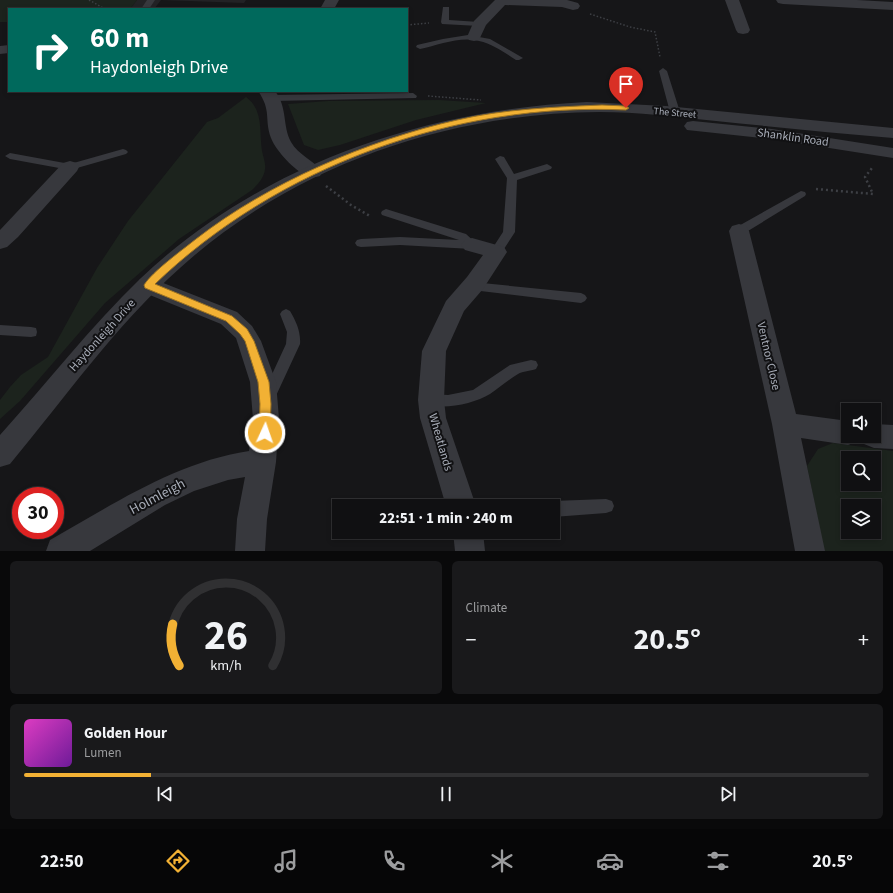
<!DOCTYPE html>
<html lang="en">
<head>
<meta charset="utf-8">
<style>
  body { margin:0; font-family:"Source Sans 3",sans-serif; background:#19191b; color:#f1f3f6; height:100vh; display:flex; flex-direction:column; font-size:15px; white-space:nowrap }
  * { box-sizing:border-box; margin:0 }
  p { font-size:13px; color:#9c9d9f }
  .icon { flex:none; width:22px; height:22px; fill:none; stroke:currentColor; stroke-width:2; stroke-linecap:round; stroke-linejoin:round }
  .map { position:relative; height:551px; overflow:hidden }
  .sheet { display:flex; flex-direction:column; gap:10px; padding:10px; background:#09090a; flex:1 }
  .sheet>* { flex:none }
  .top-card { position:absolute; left:8px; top:8px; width:400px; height:84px; border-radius:0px; box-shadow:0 2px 6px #0003,0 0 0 1px #303032; background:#00695c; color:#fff; overflow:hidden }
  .controls { position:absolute; left:841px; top:403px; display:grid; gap:8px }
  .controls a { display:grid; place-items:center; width:40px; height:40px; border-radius:0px; background:#101012; box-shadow:0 2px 6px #0003,0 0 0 1px #303032; font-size:20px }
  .speed { position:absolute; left:12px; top:487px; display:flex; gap:8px; font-size:20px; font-weight:700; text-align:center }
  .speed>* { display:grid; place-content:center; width:52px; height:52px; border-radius:50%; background:#101012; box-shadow:0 2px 6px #0003,0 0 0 1px #303032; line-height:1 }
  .speed .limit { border:6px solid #d22; background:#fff; color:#111 }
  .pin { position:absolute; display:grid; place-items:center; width:34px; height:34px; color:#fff; margin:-41px -17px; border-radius:50% 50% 50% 0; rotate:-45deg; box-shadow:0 0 4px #0007 }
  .pin .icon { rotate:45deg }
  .me { position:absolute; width:44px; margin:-22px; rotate:3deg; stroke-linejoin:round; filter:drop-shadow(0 0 3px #0008) }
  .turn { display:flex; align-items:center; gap:14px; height:84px; padding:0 16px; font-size:18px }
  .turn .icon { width:52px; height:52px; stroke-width:2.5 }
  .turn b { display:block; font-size:28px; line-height:34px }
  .big { font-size:30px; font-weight:700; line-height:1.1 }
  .sheet .widget { flex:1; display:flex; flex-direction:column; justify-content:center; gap:6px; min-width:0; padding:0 14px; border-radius:6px; background:#19191b }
  .sheet .dial { align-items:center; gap:0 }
  .dial svg { height:104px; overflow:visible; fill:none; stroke:#303032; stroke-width:7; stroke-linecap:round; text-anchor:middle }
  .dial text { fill:#f1f3f6; stroke:none }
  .song { display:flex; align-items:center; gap:12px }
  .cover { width:48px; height:48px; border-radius:6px; background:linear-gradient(135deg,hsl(310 70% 55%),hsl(280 70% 35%)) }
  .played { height:4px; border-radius:2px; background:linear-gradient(90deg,#f2b134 15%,#303032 15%) }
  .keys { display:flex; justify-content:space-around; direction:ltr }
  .heat { display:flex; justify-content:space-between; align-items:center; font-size:22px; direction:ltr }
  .sheet .tiles { flex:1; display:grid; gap:10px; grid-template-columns:1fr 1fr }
  .widget:last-child { grid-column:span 2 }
  .trip { position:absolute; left:332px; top:499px; width:228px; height:40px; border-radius:0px; background:#101012; box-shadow:0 2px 6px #0003,0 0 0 1px #303032; font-weight:700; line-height:40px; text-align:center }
  .tab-bar { display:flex; height:64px; justify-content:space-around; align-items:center; background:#060607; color:#9c9d9f }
  .tab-bar .icon { width:28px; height:28px }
  .tab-bar .active { color:#f2b134 }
  .tab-bar b { font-size:18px; color:#f1f3f6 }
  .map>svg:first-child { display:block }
  .built { fill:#222225 }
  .green { fill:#1c231d; fill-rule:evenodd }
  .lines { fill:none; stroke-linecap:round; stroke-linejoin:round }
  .path-far1 { stroke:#3d3f44; stroke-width:1.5; stroke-dasharray:1.5 2; stroke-linecap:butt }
  .path { stroke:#3d3f44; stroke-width:2.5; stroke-dasharray:2 3; stroke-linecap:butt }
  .service { fill:#37383d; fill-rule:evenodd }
  .minor { fill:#37383d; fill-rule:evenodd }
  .tertiary { fill:#37383d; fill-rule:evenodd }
  .route { fill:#f2b134; stroke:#9d7322 }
  .labels { text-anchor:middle; stroke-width:4; stroke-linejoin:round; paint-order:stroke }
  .far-street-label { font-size:10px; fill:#a8adb8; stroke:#111113 }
  .street-label { font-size:12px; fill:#a8adb8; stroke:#111113 }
  .near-street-label { font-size:14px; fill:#a8adb8; stroke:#111113 }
</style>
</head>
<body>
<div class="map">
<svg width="893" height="551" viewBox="0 0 893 551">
  <rect width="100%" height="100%" fill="#161618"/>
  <!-- built -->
  <path class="built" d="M137,0h109l-2,3 -83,-3 -7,9h-24z"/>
  <!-- green -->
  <path class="green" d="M0,0h137l-7,9h-121v13h-9z
    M246,97c18,13 13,35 16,54 1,6 4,12 3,18 -1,9 -7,15 -13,21l-73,49 -74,64 -85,98 -20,18v-19l10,-13 11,-12 27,-18 49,-89 31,-47 79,-99 11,-4z
    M439,100l47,3 -70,17 -76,25 -22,5 -14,-5 -16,-41 40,-3z
    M833,443l60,8v100h-69l-17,-85 11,-17zM848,458h26v26h-26zM848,506h26v26h-26z"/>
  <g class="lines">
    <!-- path-far1 -->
    <path class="path-far1" d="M89,0l16,9
      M590,14l40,13 25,5 5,25
      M407,25l22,-2
      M428,96l53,4"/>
    <!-- path -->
    <path class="path" d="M326,186l25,19 19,11
      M816,189l57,5 -8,-17 7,-9"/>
    <!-- service -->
    <path class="service" d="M147,0h8l-6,9h-8z
      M443,7h6v13l30,2 4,2 -4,2 -37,-2 -1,-2z
      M468,35l22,4 33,19 -4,2h-3c-11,-7 -23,-16 -37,-19 -19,-5 -40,4 -59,8l-4,-2 1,-2 26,-6z
      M663,68l4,3 13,41 -2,2h-6l-2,-2 -11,-41z
      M413,93l4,3 -1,2 -144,3 -4,-3 4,-3z
      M123,149l3,1 2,2 -2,2 -56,16 -60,-11 -5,-3 5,-3 60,11z
      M500,156l4,1 10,17 33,-10 5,3 -1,2 -34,11 -2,52 -15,23h-8l-2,-3 13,-20 4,-54 -12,-19z
      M801,191l4,1 1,2 -1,2 -62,38h-8l-2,-3 2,-3z
      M386,209l80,25 12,11 -2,3 -4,1 -72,-4 -39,2 -4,-1 -2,-3 2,-3 4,-1 39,-2 59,3 -77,-25 -1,-2 1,-2z
      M472,282l109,11 4,2 2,3 -2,3 -4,2 -109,-13 -4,-1 -2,-3 2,-3z
      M286,309l4,2c6,10 11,21 10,33l-26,56 -5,2 -5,-2 -2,-4 24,-52 1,-12 -7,-18 2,-3z
      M0,325l31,2 5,1 1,4 -1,4 -5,1 -31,-2z
      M531,360l5,1 2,4 -2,4c-6,2 -13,2 -18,5 -10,6 -19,14 -28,20 -16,10 -47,16 -64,10l-2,-4 2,-4 5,-2 17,1 25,-5 37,-25z
      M606,499l6,2 2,5 -2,5 -6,2 -53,4v-11h-7l1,-2 6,-3z"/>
    <!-- minor -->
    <path class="minor" d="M325,0h14l-5,9h-14z
      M495,0h72l11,3 2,3 -2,3 -5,1 -11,-3 -57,-2 -19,20 -7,15 -5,1 -5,-1 -2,-3 7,-16z
      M725,0h14l11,30 -2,3 -5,1 -5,-1 -2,-3z
      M776,0h81l36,2v8l-110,-6 -5,-1z
      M9,45v8l-9,1v-8z
      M258,91h17c13,17 7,34 16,51 7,13 23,18 31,30l-2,4c-5,1 -8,2 -13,0 -12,-5 -31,-25 -36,-38 -7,-19 1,-27 -13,-47z
      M693,121l79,8 121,19v10l-121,-19 -85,-9 -3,-4 3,-4z
      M70,161l7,2 2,4 -2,4 -59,66 -11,10 -7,2v-19l63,-67z
      M739,224l7,2 3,5 47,183 52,7v15h12l-2,5 -10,4 -47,-7 24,113h-30l-23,-127 -43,-193 3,-5z
      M472,238l32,9 3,5 -24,37 -19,22 -18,40 -2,49 2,18 30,88h-30l-26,-88 -2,-18 4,-49 24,-50 21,-24 16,-22 -18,-5 -4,-5 4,-5z
      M148,277l89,35 15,14 9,15 15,41 3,37 -3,43 -9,57 -2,32h-30l2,-32 8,-42 -17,3 -34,11 -29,14 -75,46h-44l4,-11c64,-36 126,-78 199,-89l4,-32 -3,-37 -14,-44 -15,-14 -81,-33 -3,-6 3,-6z
      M874,424l19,1v24l-19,-1 -10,-4 -4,-8h14z
      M453,532h30l2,19h-30z"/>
    <!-- tertiary -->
    <path class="tertiary" d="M587,102l79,4 227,22v10c-59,-5 -118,-11 -177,-17 -39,-4 -78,-9 -117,-9 -151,1 -307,54 -419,156 -65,58 -115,130 -170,196l-10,3v-32c47,-52 90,-108 141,-157 120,-114 284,-168 446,-176z"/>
  </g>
  <!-- route -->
  <path class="route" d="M602,105l24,1 3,2 -3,2c-171,-8 -348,56 -471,174l77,32 15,13 7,12 15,41 2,22 -1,29 -1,4 -4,1 -4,-1 -2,-4 1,-29 -2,-22 -13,-41 -5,-7 -14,-13 -81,-33 -1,-3c9,-14 37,-34 52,-46 72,-56 172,-99 261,-119 47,-11 97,-13 145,-15z"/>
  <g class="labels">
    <!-- far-street labels -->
    <g class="far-street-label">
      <text transform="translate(675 112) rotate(5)" y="4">The Street</text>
    </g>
    <!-- street labels -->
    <g class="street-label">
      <text transform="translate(793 137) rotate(8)" y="4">Shanklin Road</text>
      <text transform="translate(102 335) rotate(-48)" y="4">Haydonleigh Drive</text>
      <text transform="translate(769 356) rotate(77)" y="4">Ventnor Close</text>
      <text transform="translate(441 442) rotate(74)" y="4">Wheatlands</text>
    </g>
    <!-- near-street labels -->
    <g class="near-street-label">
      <text transform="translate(157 496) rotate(-28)" y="5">Holmleigh</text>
    </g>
  </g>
</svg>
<div class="controls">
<a><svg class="icon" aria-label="sound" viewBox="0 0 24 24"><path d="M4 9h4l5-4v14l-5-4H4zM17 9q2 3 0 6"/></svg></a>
<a><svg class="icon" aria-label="search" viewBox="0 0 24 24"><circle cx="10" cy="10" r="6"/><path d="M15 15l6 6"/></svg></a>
<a><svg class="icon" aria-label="layers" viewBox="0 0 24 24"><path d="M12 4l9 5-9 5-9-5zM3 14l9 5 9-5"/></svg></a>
</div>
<div class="speed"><div class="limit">30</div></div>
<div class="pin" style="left:626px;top:108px;background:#d93025"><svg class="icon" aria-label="arrive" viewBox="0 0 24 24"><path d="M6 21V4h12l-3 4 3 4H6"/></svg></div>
<svg class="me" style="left:265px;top:433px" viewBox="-20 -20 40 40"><circle r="17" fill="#f2b134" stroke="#fff" stroke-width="3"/><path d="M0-11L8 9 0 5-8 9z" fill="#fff"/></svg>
<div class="trip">22:51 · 1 min · 240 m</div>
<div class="top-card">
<div class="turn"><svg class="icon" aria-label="right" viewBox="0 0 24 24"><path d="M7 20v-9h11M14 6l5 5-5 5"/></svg><div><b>60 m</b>Haydonleigh Drive</div></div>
</div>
</div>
<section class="sheet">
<div class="tiles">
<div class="widget dial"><svg viewBox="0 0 100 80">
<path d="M14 69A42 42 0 1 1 86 69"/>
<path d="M14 69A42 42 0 0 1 9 37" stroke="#f2b134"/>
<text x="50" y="56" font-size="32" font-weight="700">26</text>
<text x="50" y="72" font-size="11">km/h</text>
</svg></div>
<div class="widget"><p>Climate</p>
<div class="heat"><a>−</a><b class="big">20.5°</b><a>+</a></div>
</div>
<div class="widget">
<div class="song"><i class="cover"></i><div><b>Golden Hour</b><p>Lumen</p></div></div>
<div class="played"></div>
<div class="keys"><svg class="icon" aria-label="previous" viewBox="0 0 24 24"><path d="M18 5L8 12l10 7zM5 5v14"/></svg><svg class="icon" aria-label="pause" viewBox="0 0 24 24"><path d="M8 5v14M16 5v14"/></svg><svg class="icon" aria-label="next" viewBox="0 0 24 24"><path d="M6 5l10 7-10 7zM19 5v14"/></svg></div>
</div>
</div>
</section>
<nav class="tab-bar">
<b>22:50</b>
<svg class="icon active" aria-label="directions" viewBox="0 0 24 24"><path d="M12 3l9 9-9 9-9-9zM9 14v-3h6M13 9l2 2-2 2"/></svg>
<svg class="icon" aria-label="music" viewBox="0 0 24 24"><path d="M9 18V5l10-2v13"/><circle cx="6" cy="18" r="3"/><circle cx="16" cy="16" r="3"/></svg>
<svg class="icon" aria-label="phone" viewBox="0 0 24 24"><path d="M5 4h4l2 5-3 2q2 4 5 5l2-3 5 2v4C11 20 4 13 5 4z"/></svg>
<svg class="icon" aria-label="climate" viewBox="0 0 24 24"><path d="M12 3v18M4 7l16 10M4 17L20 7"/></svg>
<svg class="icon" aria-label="car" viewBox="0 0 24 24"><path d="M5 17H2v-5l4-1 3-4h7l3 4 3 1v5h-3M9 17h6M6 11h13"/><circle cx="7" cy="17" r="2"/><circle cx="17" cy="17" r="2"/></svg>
<svg class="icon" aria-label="filters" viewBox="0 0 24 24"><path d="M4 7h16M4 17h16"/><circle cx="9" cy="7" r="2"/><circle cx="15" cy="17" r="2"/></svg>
<b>20.5°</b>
</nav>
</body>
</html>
